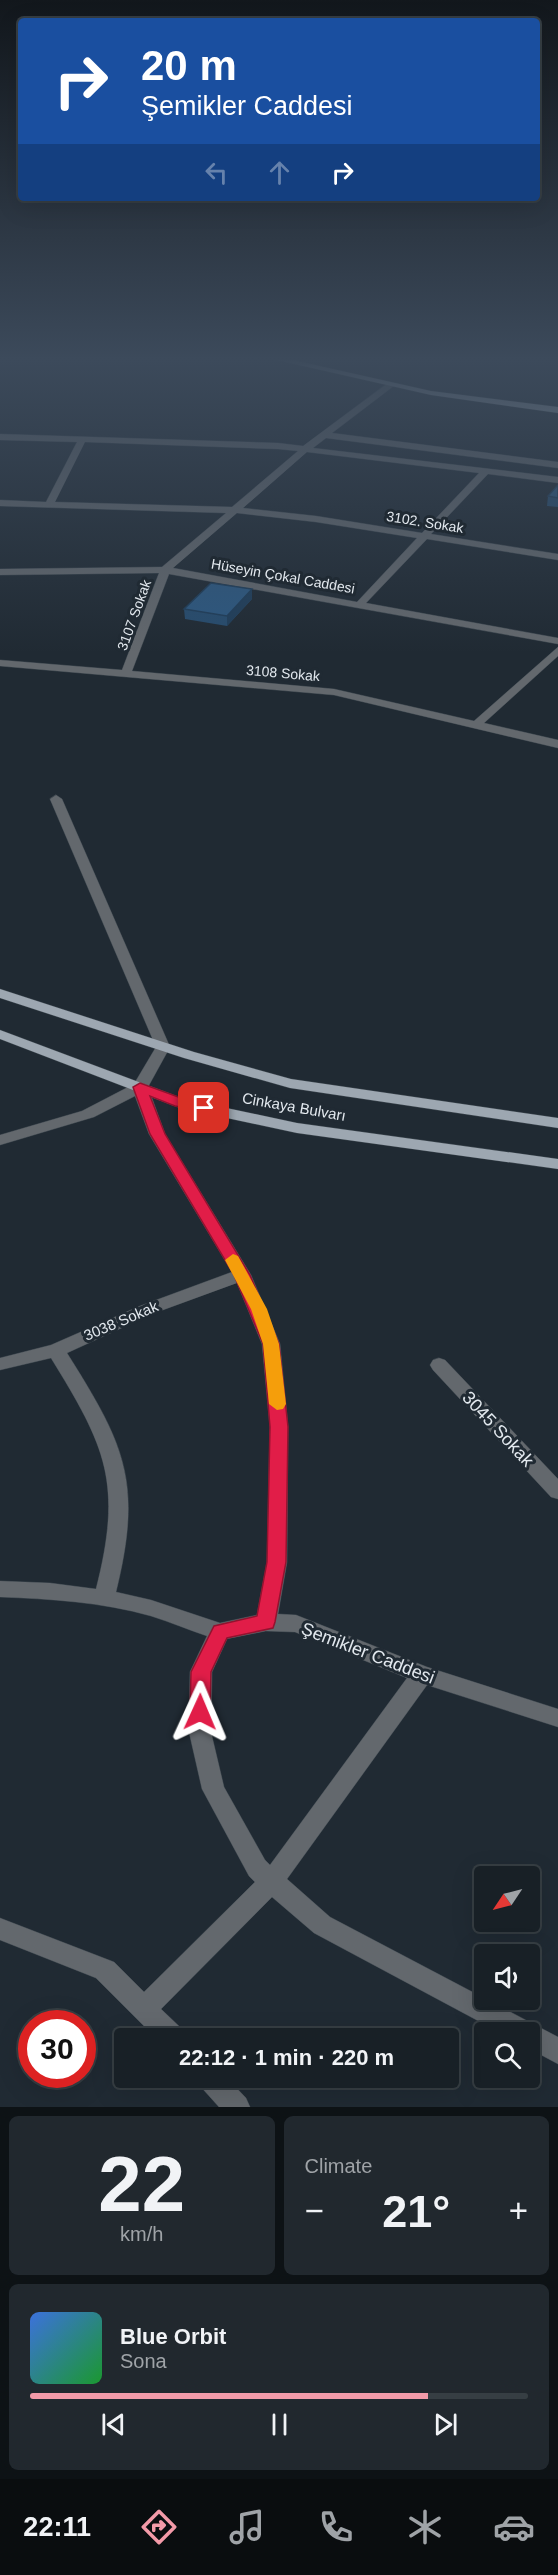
<!DOCTYPE html>
<html lang="en">
<head>
<meta charset="utf-8">
<style>
  body { margin:0; font-family:Arial,sans-serif; background:#21282e; color:#f1f3f6; height:100vh; display:flex; flex-direction:column; font-size:22px; white-space:nowrap }
  * { box-sizing:border-box; margin:0 }
  p { font-size:20px; color:#9fa3a7 }
  .icon { flex:none; width:33px; height:33px; fill:none; stroke:currentColor; stroke-width:2; stroke-linecap:round; stroke-linejoin:round }
  .map { position:relative; height:2107px; overflow:hidden }
  .drawer { display:flex; flex-direction:column; gap:9px; padding:9px; background:#0d1215; flex:1 }
  .drawer>* { flex:none }
  .hud { position:absolute; left:18px; top:18px; width:522px; height:183px; border-radius:6px; box-shadow:0 6px 24px #0002,0 0 0 2px #363e43; background:#1a4fa0; color:#fff; overflow:hidden }
  .needle { width:39px; rotate:235deg }
  .controls { position:absolute; left:474px; top:1866px; display:grid; gap:12px }
  .controls a { display:grid; place-items:center; width:66px; height:66px; border-radius:6px; background:#182026; box-shadow:0 6px 24px #0002,0 0 0 2px #363e43; font-size:30px }
  .speed { position:absolute; left:18px; top:2010px; display:flex; gap:12px; font-size:30px; font-weight:700; text-align:center }
  .speed>* { display:grid; place-content:center; width:78px; height:78px; border-radius:50%; background:#182026; box-shadow:0 6px 24px #0002,0 0 0 2px #363e43; line-height:1 }
  .speed .limit { border:9px solid #d22; background:#fff; color:#111 }
  .pin { position:absolute; display:grid; place-items:center; width:51px; height:51px; color:#fff; margin:-26px; border-radius:12px; box-shadow:0 3px 9px #0006 }
  .me { position:absolute; width:66px; margin:-33px; rotate:1deg; stroke-linejoin:round; filter:drop-shadow(0 0 4px #0008) }
  .turn { display:flex; align-items:center; gap:21px; height:126px; padding:0 24px; font-size:27px }
  .turn .icon { width:78px; height:78px; stroke-width:2.5 }
  .turn b { display:block; font-size:42px; line-height:51px }
  .lanes { display:flex; align-items:center; height:57px; padding:0 24px; background:#0003; justify-content:center; gap:30px; direction:ltr }
  .lanes .off { opacity:.35 }
  .big { font-size:45px; font-weight:600; line-height:1.1 }
  .drawer .widget { flex:1; display:flex; flex-direction:column; justify-content:center; gap:9px; min-width:0; padding:0 21px; border-radius:9px; background:#21282e }
  .drawer .dial { align-items:center; gap:0 }
  .dial b { font-size:78px; line-height:1 }
  .song { display:flex; align-items:center; gap:18px }
  .cover { width:72px; height:72px; border-radius:9px; background:linear-gradient(135deg,hsl(220 70% 55%),hsl(130 70% 35%)) }
  .played { height:6px; border-radius:3px; background:linear-gradient(90deg,#f39aa8 80%,#363e43 80%) }
  .keys { display:flex; justify-content:space-around; direction:ltr }
  .heat { display:flex; justify-content:space-between; align-items:center; font-size:33px; direction:ltr }
  .drawer .tiles { flex:1; display:grid; gap:9px; grid-template-columns:1fr 1fr }
  .widget:last-child { grid-column:span 2 }
  .trip { position:absolute; left:114px; top:2028px; width:345px; height:60px; border-radius:6px; background:#182026; box-shadow:0 6px 24px #0002,0 0 0 2px #363e43; font-weight:600; line-height:60px; text-align:center }
  .dock { display:flex; height:96px; justify-content:space-around; align-items:center; background:#0a0d0f; color:#9fa3a7 }
  .dock .icon { width:42px; height:42px }
  .dock .active { color:#f39aa8 }
  .dock b { font-size:27px; color:#f1f3f6 }
  .map>svg:first-child { display:block }
  .lines { fill:none; stroke-linecap:round; stroke-linejoin:round }
  .stream { stroke:#220008; stroke-width:4.5 }
  .minor-casing { stroke:#3b454d; stroke-width:1 }
  .major-casing { stroke:#3b454d; stroke-width:1 }
  .minor { fill:#63686d; fill-rule:evenodd }
  .major { fill:#9da7b1; fill-rule:evenodd }
  .wall { fill:#274c6e }
  .shaded-wall { fill:#203e5a }
  .building { fill:#2d5880; stroke:#203e5a; stroke-width:1.5 }
  .route { fill:#e11d48; stroke:#92132f; stroke-width:1.5 }
  .slow { fill:#f59e0b }
  .labels { text-anchor:middle; stroke-width:6; stroke-linejoin:round; paint-order:stroke }
  .far-street-label { font-size:14px; fill:#e2e8ee; stroke:#202a33 }
  .street-label { font-size:15px; fill:#e2e8ee; stroke:#202a33 }
  .near-street-label { font-size:18px; fill:#e2e8ee; stroke:#202a33 }
</style>
</head>
<body>
<div class="map">
<svg width="558" height="2107" viewBox="0 0 558 2107">
  <rect width="100%" height="100%" fill="#202a33"/>
  <g class="lines">
    <!-- stream -->
    <path class="stream" d="M550,358l8,2"/>
    <!-- minor casing -->
    <g class="minor-casing">
      <path id="minor" d="M388,383l7,2 -63,48 226,29v6l-232,-30 -13,10 245,29v6l-70,-9 -57,60 127,20v6l-131,-21 -61,64 192,35v6l-389,-70 -37,97 202,18 140,32 84,-74v9l-74,67 74,17v8l-224,-53 -334,-29v-6l122,10 37,-97 -159,2v-6l162,-2 64,-54 -226,-7v-6l46,2 31,-60 -77,-2v-6l278,9 25,3zM85,442l193,7 20,2 -66,56 -177,-5zM307,452l172,21 -57,60 -106,-17 -73,-8zM237,513l79,9 101,16 -60,64 -184,-34z
        M56,795l6,4 108,248 -22,40 17,47 86,141 29,69 8,83 -1,135 -9,52 18,1 131,52 131,42v18l-131,-42 -140,194 43,38 228,120v27l-28,-15v-17h-31l-185,-99 -42,-36 -111,112 21,20 3,9h-29l-60,-60 -96,-38v-22l114,44 30,30 111,-110 -6,-6 -47,-87 -13,-57 1,-60 17,-36c-18,-6 -37,-14 -56,-20 -49,-14 -101,-17 -151,-19v-16l50,2 46,6c27,-106 10,-142 -45,-231l-51,12v-12l51,-13 89,-39 92,-34 -83,-138 -14,-38 -41,21 -94,28v-10l82,-24 52,-27 22,-37 -106,-248zM237,1283l25,61 8,83 -3,135 -10,53 -37,8 -69,-23 -35,-8c27,-110 9,-147 -49,-239l85,-39zM266,1631l29,1 112,46 -137,187 -5,-5 -41,-73 -13,-55 1,-60 15,-33z
        M439,1358l6,2 113,119v20l-7,-2 -118,-127 -3,-5 3,-5z
        M197,2078h30l19,20 4,9h-31l-18,-20z"/>
    </g>
    <!-- major casing -->
    <g class="major-casing">
      <path id="major" d="M268,358h16l147,33 127,16v6l-127,-18z
        M0,989l194,63 97,27 267,39v10l-268,-40 -106,-30 -184,-60z
        M0,1030l184,69 113,24 261,36v10l-261,-36 -117,-25 -180,-69z"/>
    </g>
    <!-- minor -->
    <use href="#minor" class="minor"/>
    <!-- major -->
    <use href="#major" class="major"/>
  </g>
  <!-- wall -->
  <path class="wall" d="M558,485v22l-11,-1 1,-10z
    M252,599l-25,27 -42,-7 -1,-10z"/>
  <!-- shaded-wall -->
  <path class="shaded-wall" d="M252,589v10l-25,27v-10z"/>
  <!-- building -->
  <path class="building" d="M558,485v13l-10,-2z
    M211,583l41,6 -25,27 -43,-7z"/>
  <!-- sky -->
  <linearGradient id="sky" x2="0" y2="1"><stop stop-color="#12171c"/><stop offset="0.55" stop-color="#3c4a5b"/><stop offset="1" stop-color="#3c4a5b" stop-opacity="0"/></linearGradient>
  <rect width="558" height="653" fill="url(#sky)"/>
  <!-- route -->
  <path class="route" d="M140,1083l44,16 25,6 2,3 -7,4 -29,-6 -25,-10 15,38 85,141 29,69 9,83 -2,135 -11,60 -2,6 -46,10 -16,34 -1,40 -3,6 -7,3 -7,-3 -3,-6 1,-40 23,-46 43,-10 10,-54 3,-135 -7,-83 -29,-69 -84,-141 -17,-47z"/>
  <!-- slow -->
  <path class="slow" d="M233,1254l5,2 29,53 12,35 7,60 -3,5 -6,1 -8,-6 -6,-60 -12,-35 -26,-49z"/>
  <g class="labels">
    <!-- far-street labels -->
    <g class="far-street-label">
      <text transform="translate(425 522) rotate(9)" y="5">3102. Sokak</text>
      <text transform="translate(283 576) rotate(10)" y="5">Hüseyin Çokal Caddesi</text>
      <text transform="translate(134 615) rotate(-70)" y="5">3107 Sokak</text>
      <text transform="translate(283 673) rotate(5)" y="5">3108 Sokak</text>
    </g>
    <!-- street labels -->
    <g class="street-label">
      <text transform="translate(294 1107) rotate(10)" y="5">Cinkaya Bulvarı</text>
      <text transform="translate(121 1321) rotate(-23)" y="5">3038 Sokak</text>
    </g>
    <!-- near-street labels -->
    <g class="near-street-label">
      <text transform="translate(498 1429) rotate(47)" y="6">3045 Sokak</text>
      <text transform="translate(368 1653) rotate(21)" y="6">Şemikler Caddesi</text>
    </g>
  </g>
</svg>
<div class="controls">
<a><svg class="needle" viewBox="-14 -14 28 28"><path d="M0-13l5 13h-10z" fill="#e53935"/><path d="M0 13l5-13h-10z" fill="#9fa3a7"/></svg></a>
<a><svg class="icon" aria-label="sound" viewBox="0 0 24 24"><path d="M4 9h4l5-4v14l-5-4H4zM17 9q2 3 0 6"/></svg></a>
<a><svg class="icon" aria-label="search" viewBox="0 0 24 24"><circle cx="10" cy="10" r="6"/><path d="M15 15l6 6"/></svg></a>
</div>
<div class="speed"><div class="limit">30</div></div>
<div class="pin" style="left:204px;top:1108px;background:#d93025"><svg class="icon" aria-label="arrive" viewBox="0 0 24 24"><path d="M6 21V4h12l-3 4 3 4H6"/></svg></div>
<svg class="me" style="left:200px;top:1712px" viewBox="-20 -20 40 40"><path d="M0-17L14 15 0 8-14 15z" fill="#e11d48" stroke="#fff" stroke-width="4"/></svg>
<div class="trip">22:12 · 1 min · 220 m</div>
<div class="hud">
<div class="turn"><svg class="icon" aria-label="right" viewBox="0 0 24 24"><path d="M7 20v-9h11M14 6l5 5-5 5"/></svg><div><b>20 m</b>Şemikler Caddesi</div></div>
<div class="lanes"><svg class="icon off" aria-label="left" viewBox="0 0 24 24"><path d="M17 20v-9H6M10 6l-5 5 5 5"/></svg><svg class="icon off" aria-label="ahead" viewBox="0 0 24 24"><path d="M12 20V5M6 11l6-6 6 6"/></svg><svg class="icon" aria-label="right" viewBox="0 0 24 24"><path d="M7 20v-9h11M14 6l5 5-5 5"/></svg></div>
</div>
</div>
<section class="drawer">
<div class="tiles">
<div class="widget dial"><b>22</b><p>km/h</p></div>
<div class="widget"><p>Climate</p>
<div class="heat"><a>−</a><b class="big">21°</b><a>+</a></div>
</div>
<div class="widget">
<div class="song"><i class="cover"></i><div><b>Blue Orbit</b><p>Sona</p></div></div>
<div class="played"></div>
<div class="keys"><svg class="icon" aria-label="previous" viewBox="0 0 24 24"><path d="M18 5L8 12l10 7zM5 5v14"/></svg><svg class="icon" aria-label="pause" viewBox="0 0 24 24"><path d="M8 5v14M16 5v14"/></svg><svg class="icon" aria-label="next" viewBox="0 0 24 24"><path d="M6 5l10 7-10 7zM19 5v14"/></svg></div>
</div>
</div>
</section>
<nav class="dock">
<b>22:11</b>
<svg class="icon active" aria-label="directions" viewBox="0 0 24 24"><path d="M12 3l9 9-9 9-9-9zM9 14v-3h6M13 9l2 2-2 2"/></svg>
<svg class="icon" aria-label="music" viewBox="0 0 24 24"><path d="M9 18V5l10-2v13"/><circle cx="6" cy="18" r="3"/><circle cx="16" cy="16" r="3"/></svg>
<svg class="icon" aria-label="phone" viewBox="0 0 24 24"><path d="M5 4h4l2 5-3 2q2 4 5 5l2-3 5 2v4C11 20 4 13 5 4z"/></svg>
<svg class="icon" aria-label="climate" viewBox="0 0 24 24"><path d="M12 3v18M4 7l16 10M4 17L20 7"/></svg>
<svg class="icon" aria-label="car" viewBox="0 0 24 24"><path d="M5 17H2v-5l4-1 3-4h7l3 4 3 1v5h-3M9 17h6M6 11h13"/><circle cx="7" cy="17" r="2"/><circle cx="17" cy="17" r="2"/></svg>
</nav>
</body>
</html>
